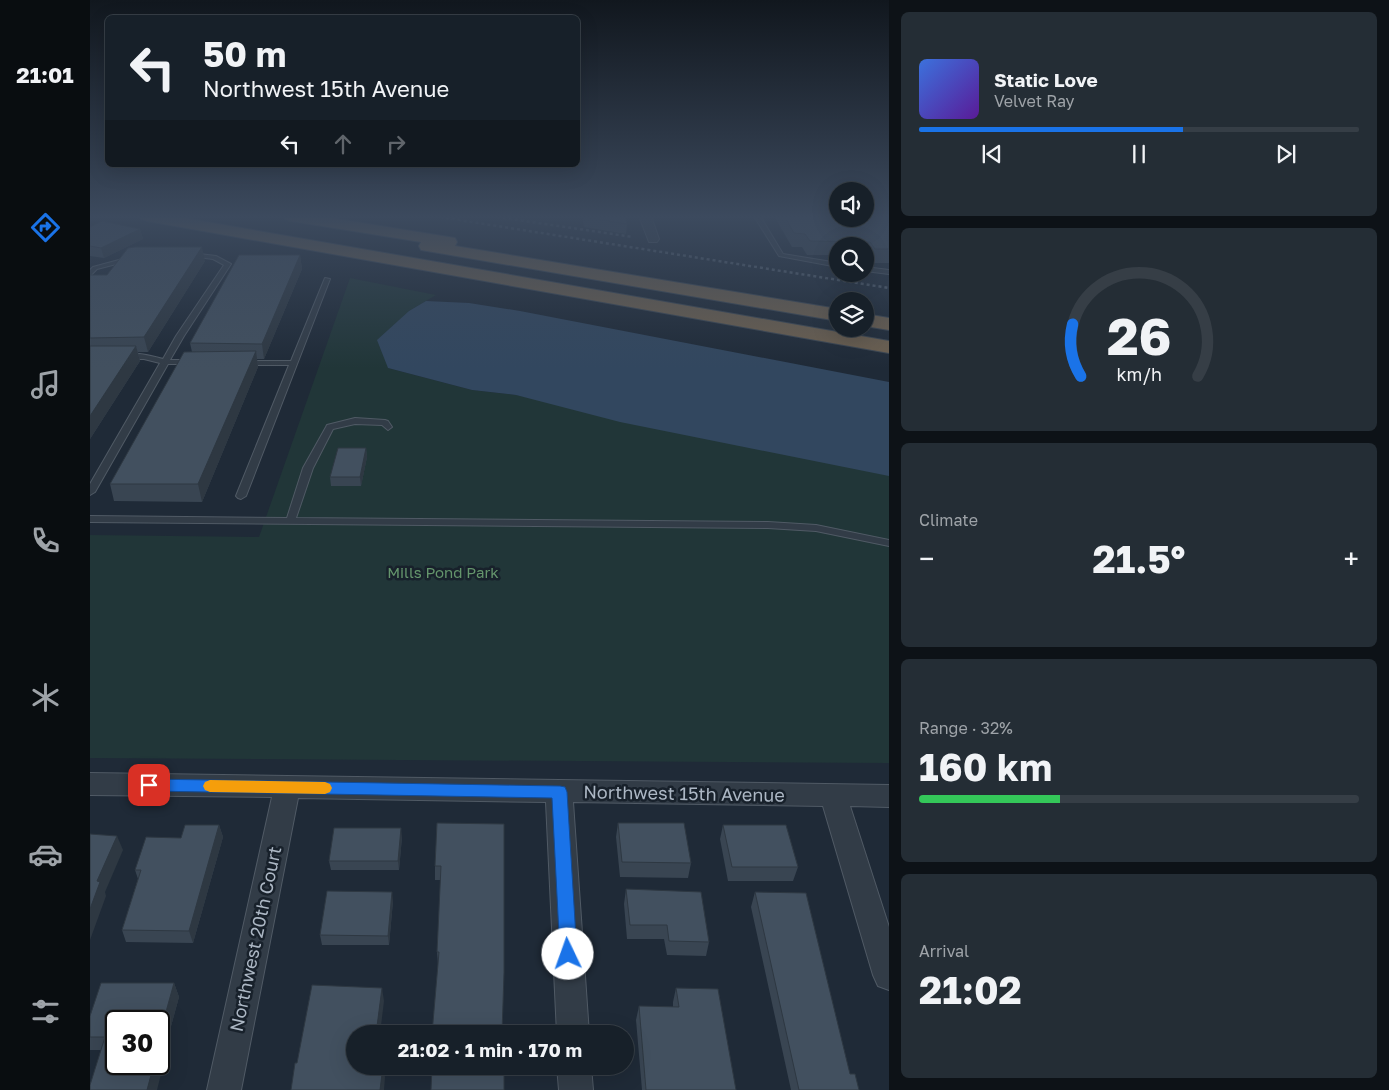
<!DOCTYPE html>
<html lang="en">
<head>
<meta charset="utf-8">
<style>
  body { margin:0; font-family:"Golos Text",sans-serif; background:#242d35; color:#f1f3f6; height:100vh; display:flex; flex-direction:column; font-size:19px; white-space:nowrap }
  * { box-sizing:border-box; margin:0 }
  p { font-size:16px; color:#9ea3a8 }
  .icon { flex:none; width:28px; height:28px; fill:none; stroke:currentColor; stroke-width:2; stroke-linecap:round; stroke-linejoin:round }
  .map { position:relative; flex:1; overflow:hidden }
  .side { display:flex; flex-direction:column; gap:12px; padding:12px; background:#0d1217; width:500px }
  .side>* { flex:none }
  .hud { position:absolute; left:15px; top:15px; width:475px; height:152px; border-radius:8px; box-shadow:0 5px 20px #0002,0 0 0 1px #363e46; background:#172029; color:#f1f3f6; overflow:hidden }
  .controls { position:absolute; left:739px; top:182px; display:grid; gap:10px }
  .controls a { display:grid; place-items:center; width:45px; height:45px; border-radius:50%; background:#172029; box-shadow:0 5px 20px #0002,0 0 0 1px #363e46; font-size:25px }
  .speed { position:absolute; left:15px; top:1010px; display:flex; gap:10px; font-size:25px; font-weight:700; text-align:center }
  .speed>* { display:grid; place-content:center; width:65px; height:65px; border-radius:50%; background:#172029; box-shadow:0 5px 20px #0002,0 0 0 1px #363e46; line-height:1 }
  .speed .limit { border:2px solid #111; border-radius:8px; background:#fff; color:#111 }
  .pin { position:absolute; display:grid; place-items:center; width:42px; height:42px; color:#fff; margin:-21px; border-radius:10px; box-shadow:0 2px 8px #0006 }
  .me { position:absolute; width:55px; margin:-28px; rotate:357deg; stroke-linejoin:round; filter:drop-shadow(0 0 4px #0008) }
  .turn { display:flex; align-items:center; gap:18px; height:105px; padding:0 15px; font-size:22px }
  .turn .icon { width:65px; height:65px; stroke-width:2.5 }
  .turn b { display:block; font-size:35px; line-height:42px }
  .lanes { display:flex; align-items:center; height:48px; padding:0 15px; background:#0003; justify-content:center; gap:25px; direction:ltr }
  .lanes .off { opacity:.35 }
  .big { font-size:38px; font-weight:700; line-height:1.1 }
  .side .tile { flex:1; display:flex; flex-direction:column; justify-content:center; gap:8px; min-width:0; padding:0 18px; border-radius:8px; background:#242d35 }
  .side .dial { align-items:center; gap:0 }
  .dial svg { height:130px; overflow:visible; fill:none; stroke:#363e46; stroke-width:7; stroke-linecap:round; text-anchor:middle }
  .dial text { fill:#f1f3f6; stroke:none }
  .song { display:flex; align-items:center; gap:15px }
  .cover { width:60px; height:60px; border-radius:8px; background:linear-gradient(135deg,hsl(220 70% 55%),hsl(270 70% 35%)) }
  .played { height:5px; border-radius:2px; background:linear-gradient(90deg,#1a73e8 60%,#363e46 60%) }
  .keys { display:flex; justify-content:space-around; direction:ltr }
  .heat { display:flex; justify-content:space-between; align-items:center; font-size:28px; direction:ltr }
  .charge { height:8px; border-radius:4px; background:linear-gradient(90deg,#34c759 32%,#363e46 0) }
  .trip { position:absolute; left:256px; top:1025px; width:288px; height:50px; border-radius:25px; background:#172029; box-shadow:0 5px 20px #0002,0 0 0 1px #363e46; font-weight:700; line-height:50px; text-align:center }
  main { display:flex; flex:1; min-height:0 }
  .menu { display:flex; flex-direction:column; width:90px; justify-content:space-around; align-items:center; background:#090d10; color:#9ea3a8 }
  .menu .icon { width:35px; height:35px }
  .menu .on { color:#1a73e8 }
  .menu b { font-size:22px; color:#f1f3f6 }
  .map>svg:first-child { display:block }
  .green { fill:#213638 }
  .water { fill:#32475f }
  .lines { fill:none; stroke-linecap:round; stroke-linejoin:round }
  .lane-casing { stroke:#505a65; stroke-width:2 }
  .street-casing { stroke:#505a65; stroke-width:2 }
  .highway-casing { stroke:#3d4752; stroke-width:2 }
  .lane { fill:#323c47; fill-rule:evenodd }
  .street { fill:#323c47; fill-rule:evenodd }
  .highway { fill:#6d604f; fill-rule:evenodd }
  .rail { stroke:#54606e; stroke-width:2.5; stroke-dasharray:3 3; stroke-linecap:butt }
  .wall { fill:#394552 }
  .shaded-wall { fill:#2e3842 }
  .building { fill:#42505f; stroke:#2e3842 }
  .route { fill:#1a73e8; stroke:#114b97 }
  .slow { fill:#f59e0b }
  .labels { text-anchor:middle; stroke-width:5; stroke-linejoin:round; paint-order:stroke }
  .park-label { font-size:15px; fill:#64956c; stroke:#18212b }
  .near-street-label { font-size:18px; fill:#acb7c4; stroke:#18212b }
</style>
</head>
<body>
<main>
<nav class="menu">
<b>21:01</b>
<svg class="icon on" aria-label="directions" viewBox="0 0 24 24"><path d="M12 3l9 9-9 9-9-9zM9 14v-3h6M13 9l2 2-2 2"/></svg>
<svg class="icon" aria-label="music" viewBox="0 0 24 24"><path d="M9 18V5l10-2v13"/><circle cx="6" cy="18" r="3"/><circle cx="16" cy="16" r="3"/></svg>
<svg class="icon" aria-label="phone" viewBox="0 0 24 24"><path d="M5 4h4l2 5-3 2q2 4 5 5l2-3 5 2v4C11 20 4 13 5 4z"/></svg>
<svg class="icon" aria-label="climate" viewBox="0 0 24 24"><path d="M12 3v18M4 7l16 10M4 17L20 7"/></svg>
<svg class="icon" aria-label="car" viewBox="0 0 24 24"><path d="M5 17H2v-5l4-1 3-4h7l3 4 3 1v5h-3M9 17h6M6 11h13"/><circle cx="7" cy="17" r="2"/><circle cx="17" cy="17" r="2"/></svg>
<svg class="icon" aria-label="filters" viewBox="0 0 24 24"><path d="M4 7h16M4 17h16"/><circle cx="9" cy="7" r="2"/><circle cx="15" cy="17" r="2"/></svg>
</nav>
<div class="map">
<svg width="799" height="1090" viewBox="0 0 799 1090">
  <rect width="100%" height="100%" fill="#1f2a37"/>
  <!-- green -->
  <path class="green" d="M260,278l86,17 -27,16 -21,57 84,22 44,5 373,80v288l-799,-5v-223l169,2z"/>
  <!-- water -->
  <path class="water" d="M336,301l43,2 51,8 369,71v94l-269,-54 -104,-27 -44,-5 -84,-22 -11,-28 32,-29z"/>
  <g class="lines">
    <!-- lane casing -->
    <g class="lane-casing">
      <path id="lane" d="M664,216h6l23,38 55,9v4l-59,-11z
        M101,253l25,3 15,8 -47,72 -14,24h20l4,2 -4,2h-22l-73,128 -5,3v-11l70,-121 -16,-4h-19l-4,-2c11,-7 30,-1 42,2l13,-23 48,-71 -11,-6 -24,-3v-2z
        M40,257l3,2 -1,1 -35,9 -7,7v-6l3,-3z
        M775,267l24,3v4l-24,-3z
        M235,278l5,1 -84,217 -5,3 -3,-1 -2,-2 53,-131h-44l-4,-2 4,-2h46z
        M265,418l30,2 3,1 4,6 -4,3 -6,-5 -27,-1 -22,5 -20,39 -17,50 472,4 48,3 73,15v6l-73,-15 -48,-3 -678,-6v-6l197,2 16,-50 23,-41 1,-2z"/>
    </g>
    <!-- street casing -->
    <g class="street-casing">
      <path id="street" d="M549,216h12l8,23 -2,3h-8z
        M0,773l799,12v22l-39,-1 39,121v63l-11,-4 -5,-11 -50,-169 -250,-4 16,232h-32l-11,-232 -248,-4 -57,292h-34l65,-293 -182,-2z
        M467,1066h34l2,24h-34z"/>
    </g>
    <!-- highway casing -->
    <g class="highway-casing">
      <path id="highway" d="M49,216h34l716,125v12l-742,-132 -6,-2z
        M193,216h36l130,21 6,1 2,4 -2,4 383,63v12l-411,-70 -6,-1 -2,-4 2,-4 -130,-21 -6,-2z
        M775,314l24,4v12l-24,-4z"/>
    </g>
    <!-- lane -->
    <use href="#lane" class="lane"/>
    <!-- street -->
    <use href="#street" class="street"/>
    <!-- highway -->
    <use href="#highway" class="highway"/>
    <!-- rail -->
    <path class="rail" d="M344,216l455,72
      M401,216l142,21"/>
  </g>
  <!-- wall -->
  <path class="wall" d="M492,216h44l1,8 -1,10 -42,-7z
    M684,216h115v47h-17l-6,-8h-1v-9h-27v9h-31l-5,-8h-10z
    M0,227l50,2 3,10 -39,19 -14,-2z
    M210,255l2,14 -38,90h-7l1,8 -56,135 -88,-1 -4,-17 82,-132 -2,-9z
    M115,261l-57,91h-10l2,9 -50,78v-164h17z
    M276,448l1,9 -6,29h-30l-1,-9z
    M347,823l65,211 -64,-69 -1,-13 4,-72h-6v-14z
    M528,823l73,40 -3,15 -68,-1 -4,-40z
    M129,825l4,12 -30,106 -67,-1 -4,-12 16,-51 -3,-9z
    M633,825l75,42 -5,14h-65l-8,-42z
    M312,837l-3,33h-68l-2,-9z
    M536,889l83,53 -3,14 -39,-1 -3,-16h-37l-3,-35z
    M665,892l95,182 9,16h-68l-40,-183z
    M303,901l-4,44h-67l-2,-10z
    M84,983l5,14 -20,73 2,4 -60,-24h-11v-34z
    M586,988l60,102h-94l-6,-70 3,-14 34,1v-5z"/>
  <!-- shaded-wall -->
  <path class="shaded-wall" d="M50,229l3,10 -39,19 -3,-10z
    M112,247l3,14 -57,91 -4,-15z
    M210,255l2,14 -38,90 -2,-15z
    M46,346l4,15 -50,78v-23z
    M166,351l2,16 -56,135 -4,-18z
    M276,448l1,9 -6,29 -1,-9z
    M129,825l4,12 -30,106 -4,-12z
    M311,828l1,9 -3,33 -1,-9z
    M27,836l6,14 -18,42 1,4 -16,44v-31l7,-28z
    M302,892l1,9 -4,44 -1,-9z
    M84,983l5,14 -20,73 2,4 -4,16h-10l7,-26h5v-27z
    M292,988l2,13 -4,33h-4z
    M293,1066l2,11 -1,13h-4z"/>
  <!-- building -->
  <path class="building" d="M494,216h42l1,8 -43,-7z
    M694,216h54v3h27v-3h24v33h-14l-5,-7 -60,-1 -5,-7 -11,-1z
    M12,221l38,8 -39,19 -11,-2v-19z
    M45,247h67l-58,90 -54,1v-63h17l21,-27z
    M149,255h61l-38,89 -72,-1z
    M0,346h46l-46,70z
    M166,351l-58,133h-88l74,-132z
    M248,448h28l-6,29h-30z
    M347,823l67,1v149l-2,61h-70l7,-82h-2l4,-86h-6z
    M528,823h66l7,40 -69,-1z
    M95,825h34l-30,106 -67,-1 19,-60h-6l11,-33 35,1z
    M633,825h63l12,42h-66z
    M244,828h67l-3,33h-69z
    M0,834l27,2 -20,45 3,1 -10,27z
    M536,889l75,3 8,50 -40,-1 -2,-16h-37z
    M237,891l65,1 -4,44 -68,-1z
    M665,892l51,1 44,181h5l4,16h-60z
    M11,983h73l-15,54v-16h-43v43h38l-7,26h-57v-5l15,-48h-15v-21z
    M222,985l70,3 -6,46h-21v32h28l-3,24h-89l4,-27h2z
    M586,988l42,1 18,101h-90l-7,-84 40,1z
    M342,1066h69v1h3v23h-73z"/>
  <!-- sky -->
  <linearGradient id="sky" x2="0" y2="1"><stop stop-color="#11171e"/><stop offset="0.59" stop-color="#3c4a5e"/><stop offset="1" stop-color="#3c4a5e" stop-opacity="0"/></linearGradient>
  <rect width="799" height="368" fill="url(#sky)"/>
  <!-- route -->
  <path class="route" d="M59,779l411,7 5,1 2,5 10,162 -2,6 -7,2 -6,-2 -2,-6 -8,-156 -403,-7 -5,-2 -2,-4 2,-4z"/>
  <!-- slow -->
  <path class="slow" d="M120,780l115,2 5,2 2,4 -2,4 -5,2 -115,-2 -5,-2 -2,-4 2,-4z"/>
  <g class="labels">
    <!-- park labels -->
    <g class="park-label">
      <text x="353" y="578">Mills Pond Park</text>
    </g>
    <!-- near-street labels -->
    <g class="near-street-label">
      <text transform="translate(594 794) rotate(1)" y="6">Northwest 15th Avenue</text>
      <text transform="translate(166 939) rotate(-78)" y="6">Northwest 20th Court</text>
    </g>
  </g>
</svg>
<div class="controls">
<a><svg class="icon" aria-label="sound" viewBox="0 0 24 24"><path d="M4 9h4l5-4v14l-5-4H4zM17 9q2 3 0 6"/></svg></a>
<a><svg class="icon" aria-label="search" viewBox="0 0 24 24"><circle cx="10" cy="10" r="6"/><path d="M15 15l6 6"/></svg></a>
<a><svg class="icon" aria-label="layers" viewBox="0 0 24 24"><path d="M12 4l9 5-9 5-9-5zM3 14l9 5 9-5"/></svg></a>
</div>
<div class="speed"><div class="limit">30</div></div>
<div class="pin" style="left:59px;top:785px;background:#d93025"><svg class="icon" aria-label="arrive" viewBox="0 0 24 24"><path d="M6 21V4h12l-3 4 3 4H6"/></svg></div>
<svg class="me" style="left:478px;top:954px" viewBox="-20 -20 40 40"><circle r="19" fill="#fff"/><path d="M0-13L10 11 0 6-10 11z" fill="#1a73e8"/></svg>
<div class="trip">21:02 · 1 min · 170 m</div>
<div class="hud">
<div class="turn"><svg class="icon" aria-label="left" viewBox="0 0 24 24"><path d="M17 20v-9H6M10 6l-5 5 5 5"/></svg><div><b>50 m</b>Northwest 15th Avenue</div></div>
<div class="lanes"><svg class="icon" aria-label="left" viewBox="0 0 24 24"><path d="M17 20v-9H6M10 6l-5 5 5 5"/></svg><svg class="icon off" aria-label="ahead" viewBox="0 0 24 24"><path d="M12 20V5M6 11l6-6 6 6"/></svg><svg class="icon off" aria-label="right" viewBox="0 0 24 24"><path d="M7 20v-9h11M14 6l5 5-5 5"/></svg></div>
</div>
</div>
<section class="side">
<div class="tile">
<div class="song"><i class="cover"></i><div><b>Static Love</b><p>Velvet Ray</p></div></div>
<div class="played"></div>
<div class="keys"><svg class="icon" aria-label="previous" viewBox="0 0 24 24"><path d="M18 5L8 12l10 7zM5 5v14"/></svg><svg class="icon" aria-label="pause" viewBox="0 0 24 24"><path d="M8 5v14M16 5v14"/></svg><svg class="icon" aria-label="next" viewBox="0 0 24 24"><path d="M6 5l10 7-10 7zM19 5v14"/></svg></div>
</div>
<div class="tile dial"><svg viewBox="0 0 100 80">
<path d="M14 69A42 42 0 1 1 86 69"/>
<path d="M14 69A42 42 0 0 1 9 37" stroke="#1a73e8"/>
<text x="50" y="56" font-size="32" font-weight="700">26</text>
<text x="50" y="72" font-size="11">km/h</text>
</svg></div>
<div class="tile"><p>Climate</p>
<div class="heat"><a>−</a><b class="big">21.5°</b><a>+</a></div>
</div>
<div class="tile"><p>Range · 32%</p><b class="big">160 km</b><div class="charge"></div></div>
<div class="tile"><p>Arrival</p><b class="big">21:02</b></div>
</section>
</main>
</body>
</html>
